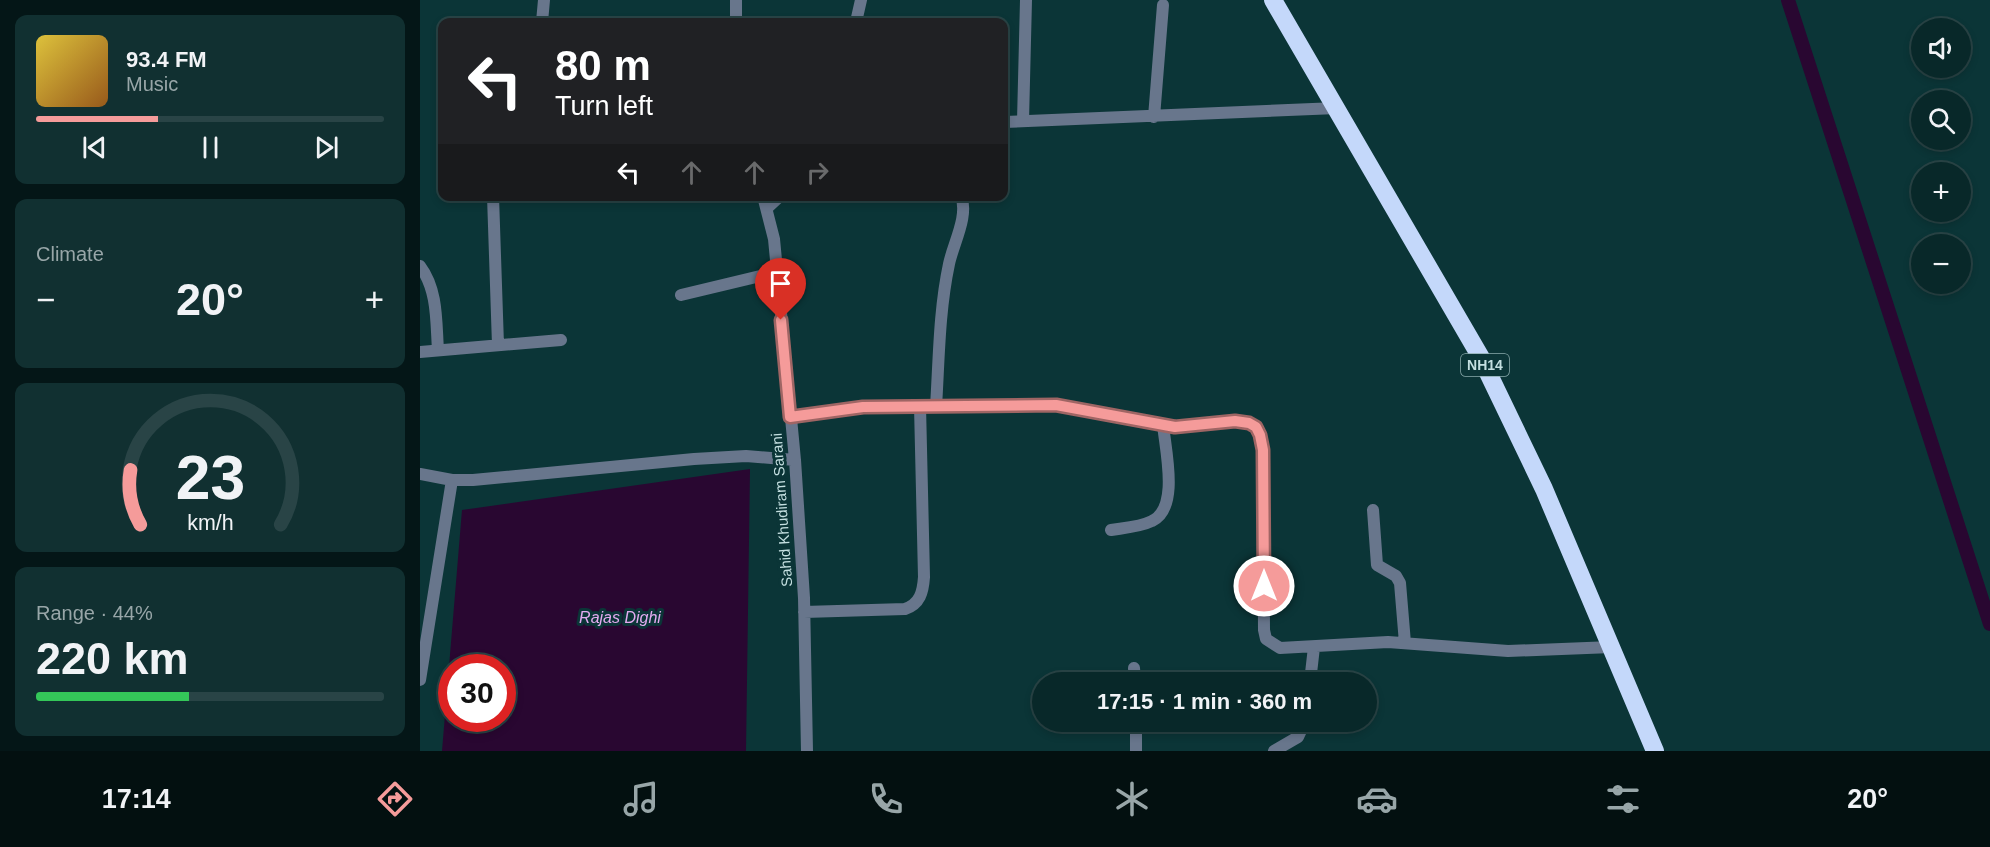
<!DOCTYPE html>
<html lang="en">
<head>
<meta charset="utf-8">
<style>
  body { margin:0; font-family:Arial,sans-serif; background:#113031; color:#f1f3f6; height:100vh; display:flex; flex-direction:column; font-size:22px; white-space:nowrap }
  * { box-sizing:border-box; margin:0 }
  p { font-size:20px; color:#98a6a8 }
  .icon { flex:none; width:33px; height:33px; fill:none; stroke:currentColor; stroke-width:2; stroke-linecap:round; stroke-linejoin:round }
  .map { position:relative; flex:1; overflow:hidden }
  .drawer { display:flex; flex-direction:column; gap:15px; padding:15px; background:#041617; width:420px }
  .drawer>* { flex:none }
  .banner { position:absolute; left:18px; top:18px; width:570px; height:183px; border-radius:12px; box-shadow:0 3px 9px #0003,0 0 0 2px #294446; background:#202124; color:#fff; overflow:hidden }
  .tools { position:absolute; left:1491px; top:18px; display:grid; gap:12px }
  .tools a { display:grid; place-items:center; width:60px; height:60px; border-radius:50%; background:#082829; box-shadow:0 3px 9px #0003,0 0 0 2px #294446; font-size:30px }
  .speed { position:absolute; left:18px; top:654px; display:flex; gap:12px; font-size:30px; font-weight:700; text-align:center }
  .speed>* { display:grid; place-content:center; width:78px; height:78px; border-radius:50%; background:#082829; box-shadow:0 3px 9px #0003,0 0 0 2px #294446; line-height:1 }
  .speed .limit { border:9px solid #d22; background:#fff; color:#111 }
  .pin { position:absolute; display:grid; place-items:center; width:51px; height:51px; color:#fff; margin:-62px -26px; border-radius:50% 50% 50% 0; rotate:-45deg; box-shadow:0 0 6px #0007 }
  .pin .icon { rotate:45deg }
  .me { position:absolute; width:66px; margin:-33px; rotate:0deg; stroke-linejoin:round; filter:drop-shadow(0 0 4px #0008) }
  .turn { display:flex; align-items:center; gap:21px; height:126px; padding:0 18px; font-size:27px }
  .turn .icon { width:78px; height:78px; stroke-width:2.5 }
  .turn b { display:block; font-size:42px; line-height:51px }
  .lanes { display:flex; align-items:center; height:57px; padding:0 18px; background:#0003; justify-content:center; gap:30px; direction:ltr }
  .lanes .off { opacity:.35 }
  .big { font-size:45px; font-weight:600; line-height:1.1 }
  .drawer .widget { flex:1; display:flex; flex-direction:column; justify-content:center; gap:9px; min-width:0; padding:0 21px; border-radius:12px; background:#113031 }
  .drawer .dial { align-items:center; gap:0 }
  .dial svg { height:156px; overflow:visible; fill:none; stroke:#294446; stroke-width:7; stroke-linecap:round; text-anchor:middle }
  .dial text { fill:#f1f3f6; stroke:none }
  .song { display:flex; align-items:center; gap:18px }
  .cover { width:72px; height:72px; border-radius:9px; background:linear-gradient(135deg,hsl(50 70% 55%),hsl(30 70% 35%)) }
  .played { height:6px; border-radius:3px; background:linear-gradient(90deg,#f59b9a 35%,#294446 35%) }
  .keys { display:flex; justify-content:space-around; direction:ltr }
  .heat { display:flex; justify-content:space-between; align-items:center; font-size:33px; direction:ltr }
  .charge { height:9px; border-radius:4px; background:linear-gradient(90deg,#34c759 44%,#294446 0) }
  .trip { position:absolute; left:612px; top:672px; width:345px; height:60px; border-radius:30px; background:#082829; box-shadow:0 3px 9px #0003,0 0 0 2px #294446; font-weight:600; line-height:60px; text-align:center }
  .tabs { display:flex; height:96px; justify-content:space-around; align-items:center; background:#031010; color:#98a6a8 }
  .tabs .icon { width:42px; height:42px }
  .tabs .active { color:#f59b9a }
  .tabs b { font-size:27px; color:#f1f3f6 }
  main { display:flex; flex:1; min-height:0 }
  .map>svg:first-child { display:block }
  .water { fill:#290731; fill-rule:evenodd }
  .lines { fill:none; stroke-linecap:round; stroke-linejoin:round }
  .canal { stroke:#290731; stroke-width:14 }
  .street { stroke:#68768c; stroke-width:12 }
  .highway { stroke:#c4d8fa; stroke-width:18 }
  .route-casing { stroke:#9f6564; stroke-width:15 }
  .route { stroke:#f59b9a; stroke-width:10 }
  .labels { text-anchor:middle; stroke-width:6; stroke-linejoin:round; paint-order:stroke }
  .shield { fill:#0b3537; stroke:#8cacad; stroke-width:1.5 }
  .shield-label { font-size:14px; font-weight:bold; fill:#c4dfe0 }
  .street-label { font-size:15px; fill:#c4dfe0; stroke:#0b3537 }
  .water-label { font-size:16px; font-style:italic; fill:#e3aaf0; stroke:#0b3537 }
</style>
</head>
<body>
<main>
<section class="drawer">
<div class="widget">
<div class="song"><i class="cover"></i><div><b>93.4 FM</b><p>Music</p></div></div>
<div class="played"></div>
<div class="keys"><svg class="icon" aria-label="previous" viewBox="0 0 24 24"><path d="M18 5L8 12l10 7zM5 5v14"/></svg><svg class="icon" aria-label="pause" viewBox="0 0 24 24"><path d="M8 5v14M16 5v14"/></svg><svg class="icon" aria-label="next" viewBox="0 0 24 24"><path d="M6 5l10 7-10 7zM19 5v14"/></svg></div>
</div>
<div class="widget"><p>Climate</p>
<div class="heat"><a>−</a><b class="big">20°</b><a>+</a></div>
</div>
<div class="widget dial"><svg viewBox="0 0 100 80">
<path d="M14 69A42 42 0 1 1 86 69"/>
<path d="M14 69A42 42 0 0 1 9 41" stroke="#f59b9a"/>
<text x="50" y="56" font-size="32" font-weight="700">23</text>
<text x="50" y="72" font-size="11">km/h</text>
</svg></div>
<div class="widget"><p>Range · 44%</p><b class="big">220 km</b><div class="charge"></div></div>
</section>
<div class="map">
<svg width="1570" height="751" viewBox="0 0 1570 751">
  <rect width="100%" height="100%" fill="#0b3537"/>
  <!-- water -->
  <path class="water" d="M330,469l-4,282h-304l20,-241zM32,668h50v50h-50z"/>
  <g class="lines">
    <!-- canal -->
    <path class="canal" d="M1368,0l202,624"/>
    <!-- street -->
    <path class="street" d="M122,22l2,-22
      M316,22v-22
      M436,22l5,-22
      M734,117l9,-112
      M603,121l3,-121
      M584,122l333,-14
      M73,196l5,149
      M343,196l11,43 21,221 9,138 3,153
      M347,208l13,-12
      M0,266c18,24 16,56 18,84
      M261,295l96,-23
      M0,352l141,-12
      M516,407c3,-48 3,-96 13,-143 4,-20 20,-48 12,-68
      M370,417l73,-10 193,-2 119,22 60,-6 14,2 7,4 4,8 3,15 1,180 2,9 14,9 108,-6 120,9 104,-4
      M0,474l32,6h21l221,-21 52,-3 49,4
      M953,510l4,55 19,11 4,7 5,60
      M691,530c12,-2 29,-3 41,-9 28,-13 13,-72 11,-97
      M384,612l101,-3c15,-5 18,-17 19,-32l-4,-171
      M714,668l1,14
      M0,680l32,-200
      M890,682l4,-35
      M716,722v29
      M854,751l24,-14 7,-15"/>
    <!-- highway -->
    <path class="highway" d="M853,0l207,356 64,133 111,262"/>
  </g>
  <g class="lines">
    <!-- route casing -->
    <g class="route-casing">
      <path id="route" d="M361,320l9,97 73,-10 193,-2 119,22 60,-6 14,2 7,4 4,8 3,15 1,136"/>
    </g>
    <!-- route -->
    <use href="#route" class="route"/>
  </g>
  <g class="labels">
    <!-- shield labels -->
    <rect class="shield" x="1041" y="354" width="48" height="22" rx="4.5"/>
    <g class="shield-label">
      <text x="1065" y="370">NH14</text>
    </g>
    <!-- street labels -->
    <g class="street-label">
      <text transform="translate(362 510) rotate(-94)" y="5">Sahid Khudiram Sarani</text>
    </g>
    <!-- water labels -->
    <g class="water-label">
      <text x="200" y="623">Rajas Dighi</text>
    </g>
  </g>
</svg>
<div class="tools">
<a><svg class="icon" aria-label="sound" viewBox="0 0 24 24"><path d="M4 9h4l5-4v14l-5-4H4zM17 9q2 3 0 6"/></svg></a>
<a><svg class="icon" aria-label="search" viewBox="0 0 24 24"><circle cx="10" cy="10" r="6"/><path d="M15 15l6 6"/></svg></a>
<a>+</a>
<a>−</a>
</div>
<div class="speed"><div class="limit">30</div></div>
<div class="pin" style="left:361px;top:320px;background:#d93025"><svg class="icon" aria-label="arrive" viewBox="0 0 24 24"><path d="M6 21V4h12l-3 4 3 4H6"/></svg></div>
<svg class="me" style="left:844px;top:586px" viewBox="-20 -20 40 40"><circle r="17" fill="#f59b9a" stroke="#fff" stroke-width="3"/><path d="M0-11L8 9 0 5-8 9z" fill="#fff"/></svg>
<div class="trip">17:15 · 1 min · 360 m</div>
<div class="banner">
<div class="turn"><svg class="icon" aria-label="left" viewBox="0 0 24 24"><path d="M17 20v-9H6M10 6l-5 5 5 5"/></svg><div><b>80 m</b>Turn left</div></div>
<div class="lanes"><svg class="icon" aria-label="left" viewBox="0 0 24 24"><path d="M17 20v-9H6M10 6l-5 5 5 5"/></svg><svg class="icon off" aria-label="ahead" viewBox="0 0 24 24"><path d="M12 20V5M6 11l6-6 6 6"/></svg><svg class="icon off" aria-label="ahead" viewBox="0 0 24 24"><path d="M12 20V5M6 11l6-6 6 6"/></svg><svg class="icon off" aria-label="right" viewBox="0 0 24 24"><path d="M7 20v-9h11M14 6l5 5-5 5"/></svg></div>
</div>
</div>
</main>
<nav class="tabs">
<b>17:14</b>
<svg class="icon active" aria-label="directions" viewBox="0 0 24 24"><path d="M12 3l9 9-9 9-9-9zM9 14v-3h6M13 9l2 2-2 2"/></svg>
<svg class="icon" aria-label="music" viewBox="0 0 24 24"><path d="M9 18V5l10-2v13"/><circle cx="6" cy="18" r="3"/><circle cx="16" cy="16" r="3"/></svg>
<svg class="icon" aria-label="phone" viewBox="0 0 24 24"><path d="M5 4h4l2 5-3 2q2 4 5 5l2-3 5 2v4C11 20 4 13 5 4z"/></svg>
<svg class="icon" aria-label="climate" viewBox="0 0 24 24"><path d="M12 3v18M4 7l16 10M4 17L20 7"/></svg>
<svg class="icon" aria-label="car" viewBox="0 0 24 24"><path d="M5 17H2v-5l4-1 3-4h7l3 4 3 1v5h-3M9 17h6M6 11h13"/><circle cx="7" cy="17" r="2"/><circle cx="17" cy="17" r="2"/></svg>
<svg class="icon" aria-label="filters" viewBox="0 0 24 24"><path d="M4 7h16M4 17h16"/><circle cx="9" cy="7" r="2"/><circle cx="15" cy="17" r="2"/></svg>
<b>20°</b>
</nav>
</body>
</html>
